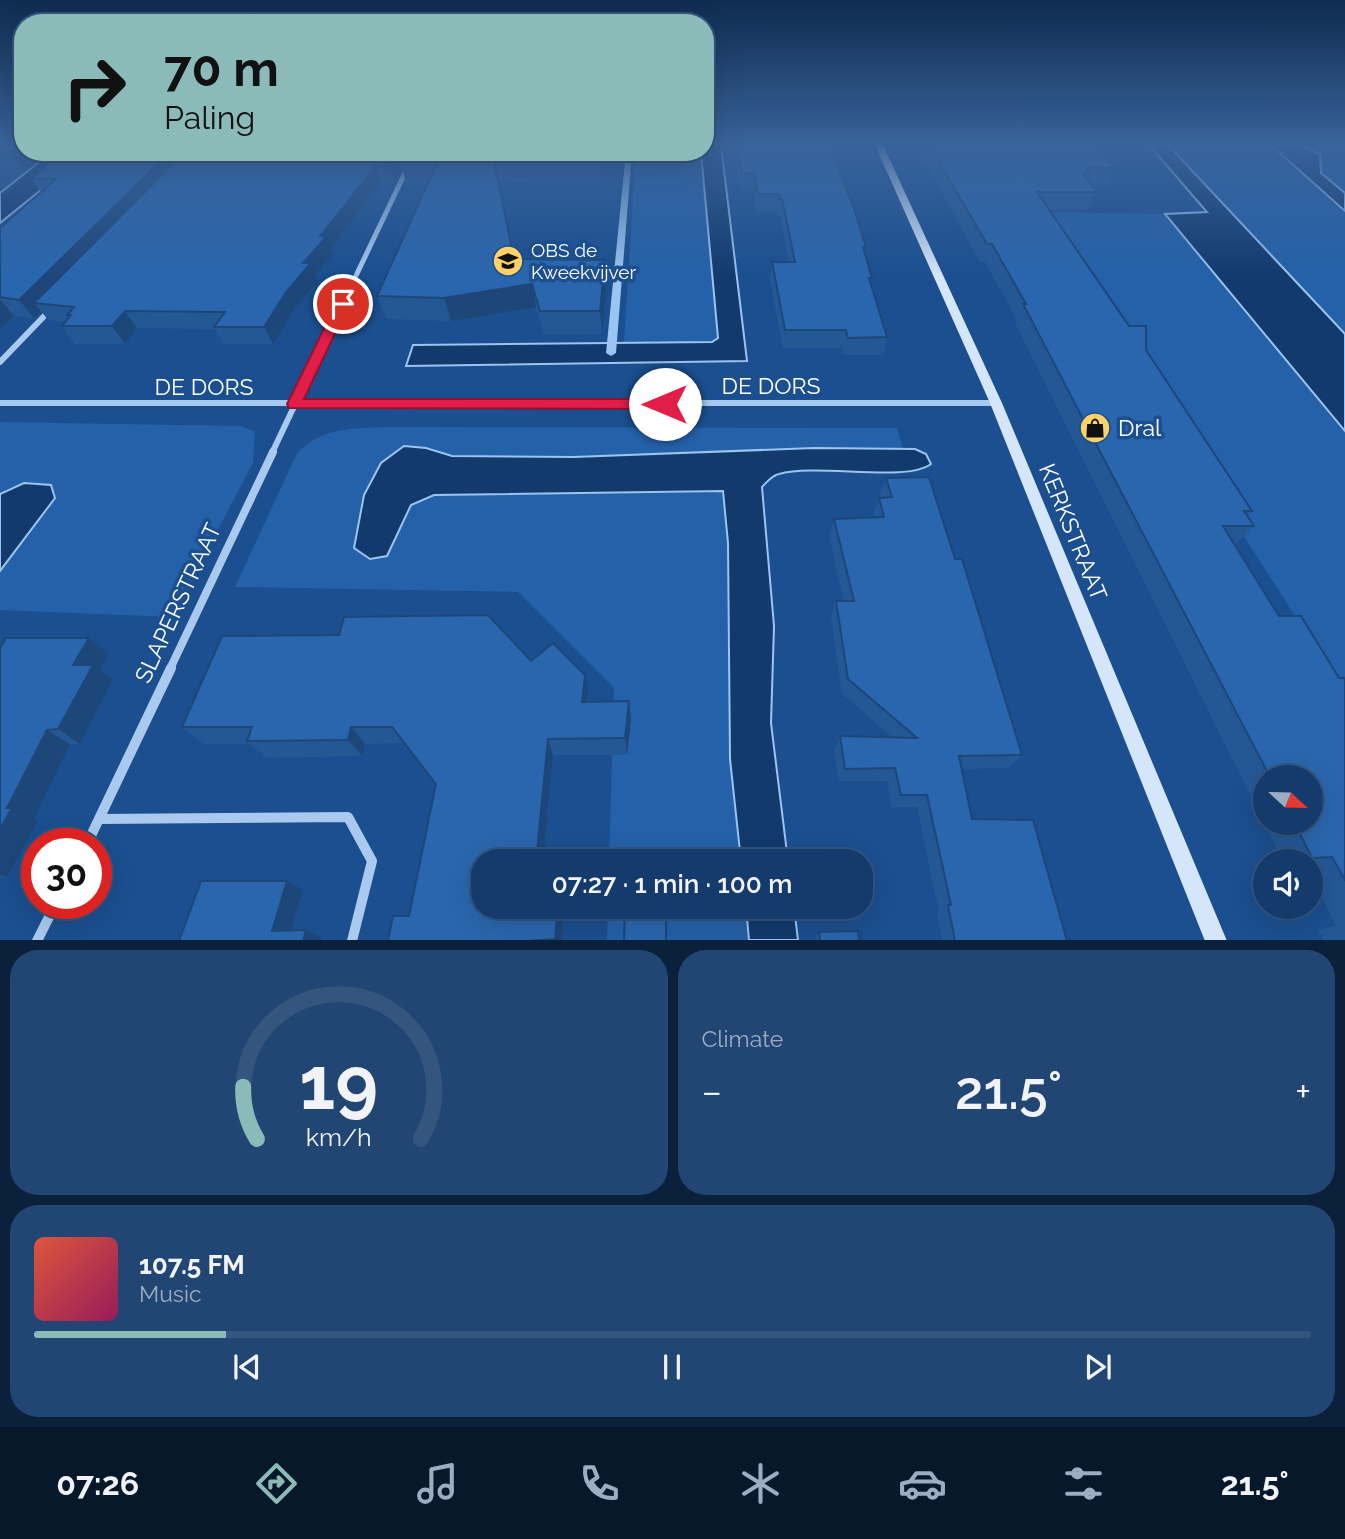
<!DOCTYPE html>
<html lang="en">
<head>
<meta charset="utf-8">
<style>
  body { margin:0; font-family:Raleway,sans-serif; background:#214673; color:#f1f3f6; height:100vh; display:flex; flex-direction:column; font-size:26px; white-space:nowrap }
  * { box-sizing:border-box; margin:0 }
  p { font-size:23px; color:#9dadc1 }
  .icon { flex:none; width:38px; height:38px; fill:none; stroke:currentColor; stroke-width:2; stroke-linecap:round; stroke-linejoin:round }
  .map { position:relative; height:940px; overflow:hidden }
  .details { display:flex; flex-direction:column; gap:10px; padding:10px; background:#0b203b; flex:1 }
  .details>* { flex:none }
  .guide { position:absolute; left:14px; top:14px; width:700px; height:147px; border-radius:28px; box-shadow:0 7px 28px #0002,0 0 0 2px #33557e; background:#8bbbb9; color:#111; overflow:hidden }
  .needle { width:46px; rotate:112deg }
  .tools { position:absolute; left:1253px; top:765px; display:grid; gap:14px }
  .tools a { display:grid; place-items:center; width:70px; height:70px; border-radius:50%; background:#143b6b; box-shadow:0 7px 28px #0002,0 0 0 2px #33557e; font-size:35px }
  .speed { position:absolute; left:21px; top:828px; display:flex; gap:14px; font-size:35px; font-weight:700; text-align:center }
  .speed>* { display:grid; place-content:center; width:91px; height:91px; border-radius:50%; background:#143b6b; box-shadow:0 7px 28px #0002,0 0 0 2px #33557e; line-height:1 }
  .speed .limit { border:10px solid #d22; background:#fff; color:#111 }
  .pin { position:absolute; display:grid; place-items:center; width:60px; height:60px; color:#fff; margin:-30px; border:4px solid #fff; border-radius:50%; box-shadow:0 2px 7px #0007 }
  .me { position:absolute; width:77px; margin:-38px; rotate:270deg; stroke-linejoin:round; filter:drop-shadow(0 0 5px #0008) }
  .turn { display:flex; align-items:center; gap:24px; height:147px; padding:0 35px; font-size:32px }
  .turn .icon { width:91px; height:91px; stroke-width:2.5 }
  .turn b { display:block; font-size:49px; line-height:60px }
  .big { font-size:52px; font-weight:600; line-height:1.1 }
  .details .tile { flex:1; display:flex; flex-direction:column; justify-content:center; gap:10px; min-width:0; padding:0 24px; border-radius:28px; background:#214673 }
  .details .dial { align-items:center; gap:0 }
  .dial svg { height:182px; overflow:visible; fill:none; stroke:#33557e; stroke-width:7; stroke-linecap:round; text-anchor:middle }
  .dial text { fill:#f1f3f6; stroke:none }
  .song { display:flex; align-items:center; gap:21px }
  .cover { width:84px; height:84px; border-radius:10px; background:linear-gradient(135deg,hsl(10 70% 55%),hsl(330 70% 35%)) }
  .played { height:7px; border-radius:4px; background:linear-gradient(90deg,#8bbbb9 15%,#33557e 15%) }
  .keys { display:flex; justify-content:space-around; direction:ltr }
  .heat { display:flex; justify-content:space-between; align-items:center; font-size:38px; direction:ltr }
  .details .tiles { flex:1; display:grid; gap:10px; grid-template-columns:1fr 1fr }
  .tile:last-child { grid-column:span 2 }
  .trip { position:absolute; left:471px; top:849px; width:402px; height:70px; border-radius:28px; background:#143b6b; box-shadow:0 7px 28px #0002,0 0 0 2px #33557e; font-weight:600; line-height:70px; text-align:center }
  .tab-bar { display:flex; height:112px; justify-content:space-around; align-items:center; background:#08182b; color:#9dadc1 }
  .tab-bar .icon { width:49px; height:49px }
  .tab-bar .current { color:#8bbbb9 }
  .tab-bar b { font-size:32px; color:#f1f3f6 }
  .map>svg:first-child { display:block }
  .green { fill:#2461a8 }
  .water { fill:#123a6d; stroke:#9cc4f0; stroke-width:2 }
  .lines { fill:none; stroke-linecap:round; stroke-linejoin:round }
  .stream { fill:#9cc4f0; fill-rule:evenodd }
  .street-far3 { stroke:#a9c9ee; stroke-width:5 }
  .street-far2 { stroke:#a9c9ee; stroke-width:6 }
  .street-far1 { stroke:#a9c9ee; stroke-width:8 }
  .street { stroke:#a9c9ee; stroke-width:10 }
  .secondary { fill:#d6e6fa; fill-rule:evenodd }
  .wall { fill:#245895; fill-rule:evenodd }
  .shaded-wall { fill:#1d4779 }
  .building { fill:#2a66ad; stroke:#1d4779; stroke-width:2 }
  .route { fill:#e11d48; stroke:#92132f; stroke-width:2 }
  .labels { text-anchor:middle; stroke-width:7; stroke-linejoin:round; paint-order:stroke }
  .far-poi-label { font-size:19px; fill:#fff; stroke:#1b4f8f; text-anchor:start }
  .street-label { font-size:23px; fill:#fff; stroke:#1b4f8f }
  .poi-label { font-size:23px; fill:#fff; stroke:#1b4f8f; text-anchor:start }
</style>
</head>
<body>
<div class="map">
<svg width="1345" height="941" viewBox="0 0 1345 941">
  <rect width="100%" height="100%" fill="#1b4f8f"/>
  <!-- green -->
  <path class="green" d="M1168,145h103l74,66v123z
    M1297,145l48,2v46l-24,-20 -1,-19z
    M636,152h65l17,186 -6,4h-88z
    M1034,212l131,2 180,217v262z
    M0,422l241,4 14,6 -2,31 -81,154 -172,-7v-39l55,-73 -44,-11 -11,7z
    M386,427l511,1 6,21 -89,-1 -240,9 -122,-1 -26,-8 -22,-2 -2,80 9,-21 23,-10 289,-4 5,52 2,216 11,102h-132l5,-173 -96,-96 -283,-5 62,-134c24,-25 56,-25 89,-26z
    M608,907h138l3,33 -142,1z"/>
  <!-- water -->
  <path class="water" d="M705,145h16l26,216 -341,5 7,-21 299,-3 6,-4 -17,-186h4z
    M1149,145h19l177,189v97l-180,-217 42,-2z
    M1271,145h26l23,9 1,19 24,20v18z
    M52,152h36l-88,71v-30z
    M404,446l22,2 26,8 122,1 240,-9 101,1 11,5 5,10c-25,19 -114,-1 -152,10 -7,1 -13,9 -17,13l12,139 -3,97 17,138h-47l-11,-102 -2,-216 -5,-52 -289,4 -23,10 -24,51 -17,3 -16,-11 10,-53 17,-32z
    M24,483l27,2 4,13 -55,73v-77z
    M746,907h48l4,33h-49z"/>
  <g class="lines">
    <!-- stream -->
    <path class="stream" d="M626,152h6l-16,201 -5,3 -5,-3z"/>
    <!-- street-far3 -->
    <path class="street-far3" d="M353,282l62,-130"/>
    <!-- street-far2 -->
    <path class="street-far2" d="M0,362l51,-53
      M0,403h996
      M272,453l82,-173"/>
    <!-- street-far1 -->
    <path class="street-far1" d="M170,669l103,-217"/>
    <!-- street -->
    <path class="street" d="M100,819l248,-2 24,44 -20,80
      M87,844l84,-176
      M37,941l19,-38"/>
    <!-- secondary -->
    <path class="secondary" d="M875,145h8l119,258 225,538h-22l-215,-538z"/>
  </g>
  <!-- wall -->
  <path class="wall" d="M0,145l23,7h21l-19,16h-25z
    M722,145h107l37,102 -2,6 8,25 -1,5 16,54 -4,18h-39l-2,-7h-59l-13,-68 2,-18h17l-9,-46 -3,-1 -1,-4h-20l-3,-22 -13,1 -6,-38h-11z
    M916,145h181l18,23 -8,18 -16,-1 6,7 -9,18h-39l97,140 106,161 -5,5 7,10 -18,18h-2l45,72 60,62 6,2v261h-21l-6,-11 18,-5 -25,-47v-17h-28l-268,-538 2,-3 -32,-58h-5zM1265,777h46v45h-46z
    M62,152h555l-1,12h-13l-1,19 -104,-1 16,77 93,24 -5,51h-58l-8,-27 -85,14 -65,-2 -9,-23 51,-113h-22l-4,-15 -8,15h-13l-50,66 2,5 -18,21 3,6 -23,28 -22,35h-49l-9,-15 -78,-1 -12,16h-50l-13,-18 3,-4 -17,-2 -7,-9 -7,7 -20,-2 -14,14v-102l41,-36 -9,-13z
    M886,478l69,81 67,196 -13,13 -48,1 11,50 95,122h-125l-5,-28 2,-1 -22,-105h-25l-5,-26h-48l-5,-31 6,-14 52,1 -50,-43 -11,-77 5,-16h8l-15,-65 5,-17 39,-2v-2l6,-17h1v-3z
    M0,648l109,6 -9,16 13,10 -33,64h-10l-36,75 4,1 -31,57h-7z
    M531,661l57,32v9l43,17 -4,36h-74l-10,106h-60l82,45 -3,35h-174l21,-25 27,-132 -31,-41 -40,1 -3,12 -96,2 -16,-14h-46l-22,-17z
    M819,932l40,9h-43v-5z"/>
  <!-- shaded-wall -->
  <path class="shaded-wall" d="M22,145h1v7h21l-19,16 -12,-16z
    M170,152h25l-161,151 7,8 -7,7 -15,-18z
    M397,152h10l-7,9 2,7 -8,15 -4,-17z
    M601,152h1l1,12 -1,19 -2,-22z
    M376,166l5,17 -50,66 2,5 -18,21 3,6 -23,28 -22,35 -9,-17 56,-91z
    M605,260l2,23 -5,51 -2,-23z
    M532,284l4,23 -85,14 -7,-23z
    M0,299l14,17 -14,14z
    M125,311l12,17 -12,16 -13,-18z
    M89,638l20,16 -9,16 13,10 -33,64 -22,-15 15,-64z
    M585,675l3,18 -2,26 -4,-17z
    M629,701l2,18 -4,36 -2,-17z
    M351,727l14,17 -3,12 -14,-16z
    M47,730l23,14 -36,75 4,1 -31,57 -7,-2v-46l7,-21z
    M548,739l5,16 -10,106h-7z
    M287,881l16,9 -14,49 -17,-8z
    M558,906h7l-3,35h-6l-1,-2z
    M306,930l16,8 -1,3h-18z"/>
  <!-- building -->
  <path class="building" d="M0,145h22l-9,7h-13z
    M737,145h92l25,64 12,38h-3l9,31h-3l18,59 -39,1 -2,-8h-61l-13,-68h23l-13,-63h-3l-1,-5h-20l-4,-21h-12z
    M929,145h168l18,23h-29l4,6h-7l14,18h-60l92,134h17v24l106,161h-8l10,15h-31l56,90h22l38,62h5l1,2v200l-13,-23 -20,1 -18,-36h17v-45h-41l-247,-473h3l-34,-60h-5z
    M62,152h108l-151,148 -19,-3v-69l56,-49h-24z
    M185,152h212l-7,14h-14l-56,70 6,1 -23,26h8l-25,29 -22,35h-50l11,-15 -100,-1 -13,15h-50l9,-11h-4l7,-8 -40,-4z
    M404,152h197l-1,9h-106l20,98 91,1 -5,51h-60l-8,-27 -88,14 -67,-2 61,-135h-38z
    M929,477l26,82h7l60,196 -63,1 13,63 61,1 34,121h-112l-7,-36h3l-24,-110h-26l-6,-27 -50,1 -5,-33 77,2 -69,-59 -12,-78h18l-20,-82 50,-2 -5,-19 13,-1 -6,-19z
    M488,615l43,46 22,-18 32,32 -3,27 47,-1 -4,37 -77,1 -12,122h-53v45h75l-3,33 -28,2h-139l5,-25h16l27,-132 -44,-57h-41l-3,13 -101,1 5,-14h-70l40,-91 117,-1 5,-18z
    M6,638h83l-16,27h20l-35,64 -11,1 -40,78h5l-12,21v-181z
    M627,856h39v5h-40z
    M201,881h86l-15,50 34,-1 -3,11h-124z
    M625,906h41v35h-42z
    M858,931l1,10h-39l-1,-9z"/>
  <!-- sky -->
  <linearGradient id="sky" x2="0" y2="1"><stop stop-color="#0f2b4f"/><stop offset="0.52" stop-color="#39639b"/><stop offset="1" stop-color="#39639b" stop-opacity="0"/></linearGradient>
  <rect width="1345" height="277" fill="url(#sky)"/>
  <!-- route -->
  <path class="route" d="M343,300l6,4 -45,95h361l7,5 -7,5 -376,-1 -2,-4 49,-100z"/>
  <!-- icons -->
  <defs>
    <g id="school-disc" transform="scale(1.575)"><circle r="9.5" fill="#ffd166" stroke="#1b4f8f"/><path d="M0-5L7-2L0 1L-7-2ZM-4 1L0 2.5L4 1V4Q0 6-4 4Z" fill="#111"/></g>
    <g id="shop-disc" transform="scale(1.575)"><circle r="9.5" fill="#ffd166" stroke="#1b4f8f"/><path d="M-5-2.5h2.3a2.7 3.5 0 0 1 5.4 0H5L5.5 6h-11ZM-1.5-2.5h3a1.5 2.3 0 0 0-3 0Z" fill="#111"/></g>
  </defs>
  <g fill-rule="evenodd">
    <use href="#school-disc" x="508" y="261"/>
    <use href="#shop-disc" x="1095" y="428"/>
  </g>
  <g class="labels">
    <!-- far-poi labels -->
    <g class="far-poi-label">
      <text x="531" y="257">OBS de<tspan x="531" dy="22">Kweekvijver</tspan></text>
    </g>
    <!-- street labels -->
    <g class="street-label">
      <text x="771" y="394">DE DORS</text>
      <text x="204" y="395">DE DORS</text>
      <text transform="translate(1073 532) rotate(68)" y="8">KERKSTRAAT</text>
      <text transform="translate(178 603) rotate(-65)" y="8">SLAPERSTRAAT</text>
    </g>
    <!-- poi labels -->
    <g class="poi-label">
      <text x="1118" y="436">Dral</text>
    </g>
  </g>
</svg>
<div class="tools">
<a><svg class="needle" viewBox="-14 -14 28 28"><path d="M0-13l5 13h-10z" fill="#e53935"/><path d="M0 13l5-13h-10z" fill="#9dadc1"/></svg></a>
<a><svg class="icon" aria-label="sound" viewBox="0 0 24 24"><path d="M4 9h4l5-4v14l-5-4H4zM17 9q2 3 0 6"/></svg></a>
</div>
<div class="speed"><div class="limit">30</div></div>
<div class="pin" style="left:343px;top:304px;background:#d93025"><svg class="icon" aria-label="arrive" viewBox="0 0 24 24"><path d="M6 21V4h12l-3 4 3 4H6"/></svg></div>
<svg class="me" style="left:665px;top:404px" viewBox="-20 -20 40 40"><circle r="19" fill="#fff"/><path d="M0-13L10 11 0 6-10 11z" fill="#e11d48"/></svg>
<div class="trip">07:27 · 1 min · 100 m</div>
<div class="guide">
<div class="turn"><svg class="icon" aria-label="right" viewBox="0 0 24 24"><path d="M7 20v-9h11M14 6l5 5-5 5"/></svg><div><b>70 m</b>Paling</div></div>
</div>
</div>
<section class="details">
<div class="tiles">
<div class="tile dial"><svg viewBox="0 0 100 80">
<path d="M14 69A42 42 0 1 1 86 69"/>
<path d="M14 69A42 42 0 0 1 8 46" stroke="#8bbbb9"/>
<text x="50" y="56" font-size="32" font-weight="700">19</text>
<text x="50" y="72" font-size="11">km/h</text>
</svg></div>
<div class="tile"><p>Climate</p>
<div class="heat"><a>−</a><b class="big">21.5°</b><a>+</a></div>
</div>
<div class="tile">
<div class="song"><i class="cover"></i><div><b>107.5 FM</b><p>Music</p></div></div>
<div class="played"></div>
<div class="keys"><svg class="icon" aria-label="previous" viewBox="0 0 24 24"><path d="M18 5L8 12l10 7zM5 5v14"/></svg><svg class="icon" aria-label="pause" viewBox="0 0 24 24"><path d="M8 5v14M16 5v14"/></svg><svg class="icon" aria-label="next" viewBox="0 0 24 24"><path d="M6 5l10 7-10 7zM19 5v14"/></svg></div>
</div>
</div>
</section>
<nav class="tab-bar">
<b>07:26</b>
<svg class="icon current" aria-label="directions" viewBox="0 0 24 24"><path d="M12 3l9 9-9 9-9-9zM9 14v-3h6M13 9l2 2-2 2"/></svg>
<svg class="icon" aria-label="music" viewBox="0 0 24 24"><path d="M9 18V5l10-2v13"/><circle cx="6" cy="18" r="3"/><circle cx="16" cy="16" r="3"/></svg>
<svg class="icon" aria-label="phone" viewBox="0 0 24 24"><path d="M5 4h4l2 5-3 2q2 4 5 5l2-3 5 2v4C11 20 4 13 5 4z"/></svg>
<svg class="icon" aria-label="climate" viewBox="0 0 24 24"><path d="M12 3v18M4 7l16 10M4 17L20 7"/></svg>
<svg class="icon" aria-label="car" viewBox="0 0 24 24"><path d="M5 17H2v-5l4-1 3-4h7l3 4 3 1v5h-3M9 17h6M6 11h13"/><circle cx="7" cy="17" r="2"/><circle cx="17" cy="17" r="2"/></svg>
<svg class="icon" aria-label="filters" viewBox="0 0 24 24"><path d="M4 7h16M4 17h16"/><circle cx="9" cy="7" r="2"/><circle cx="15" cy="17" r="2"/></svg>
<b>21.5°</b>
</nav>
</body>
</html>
